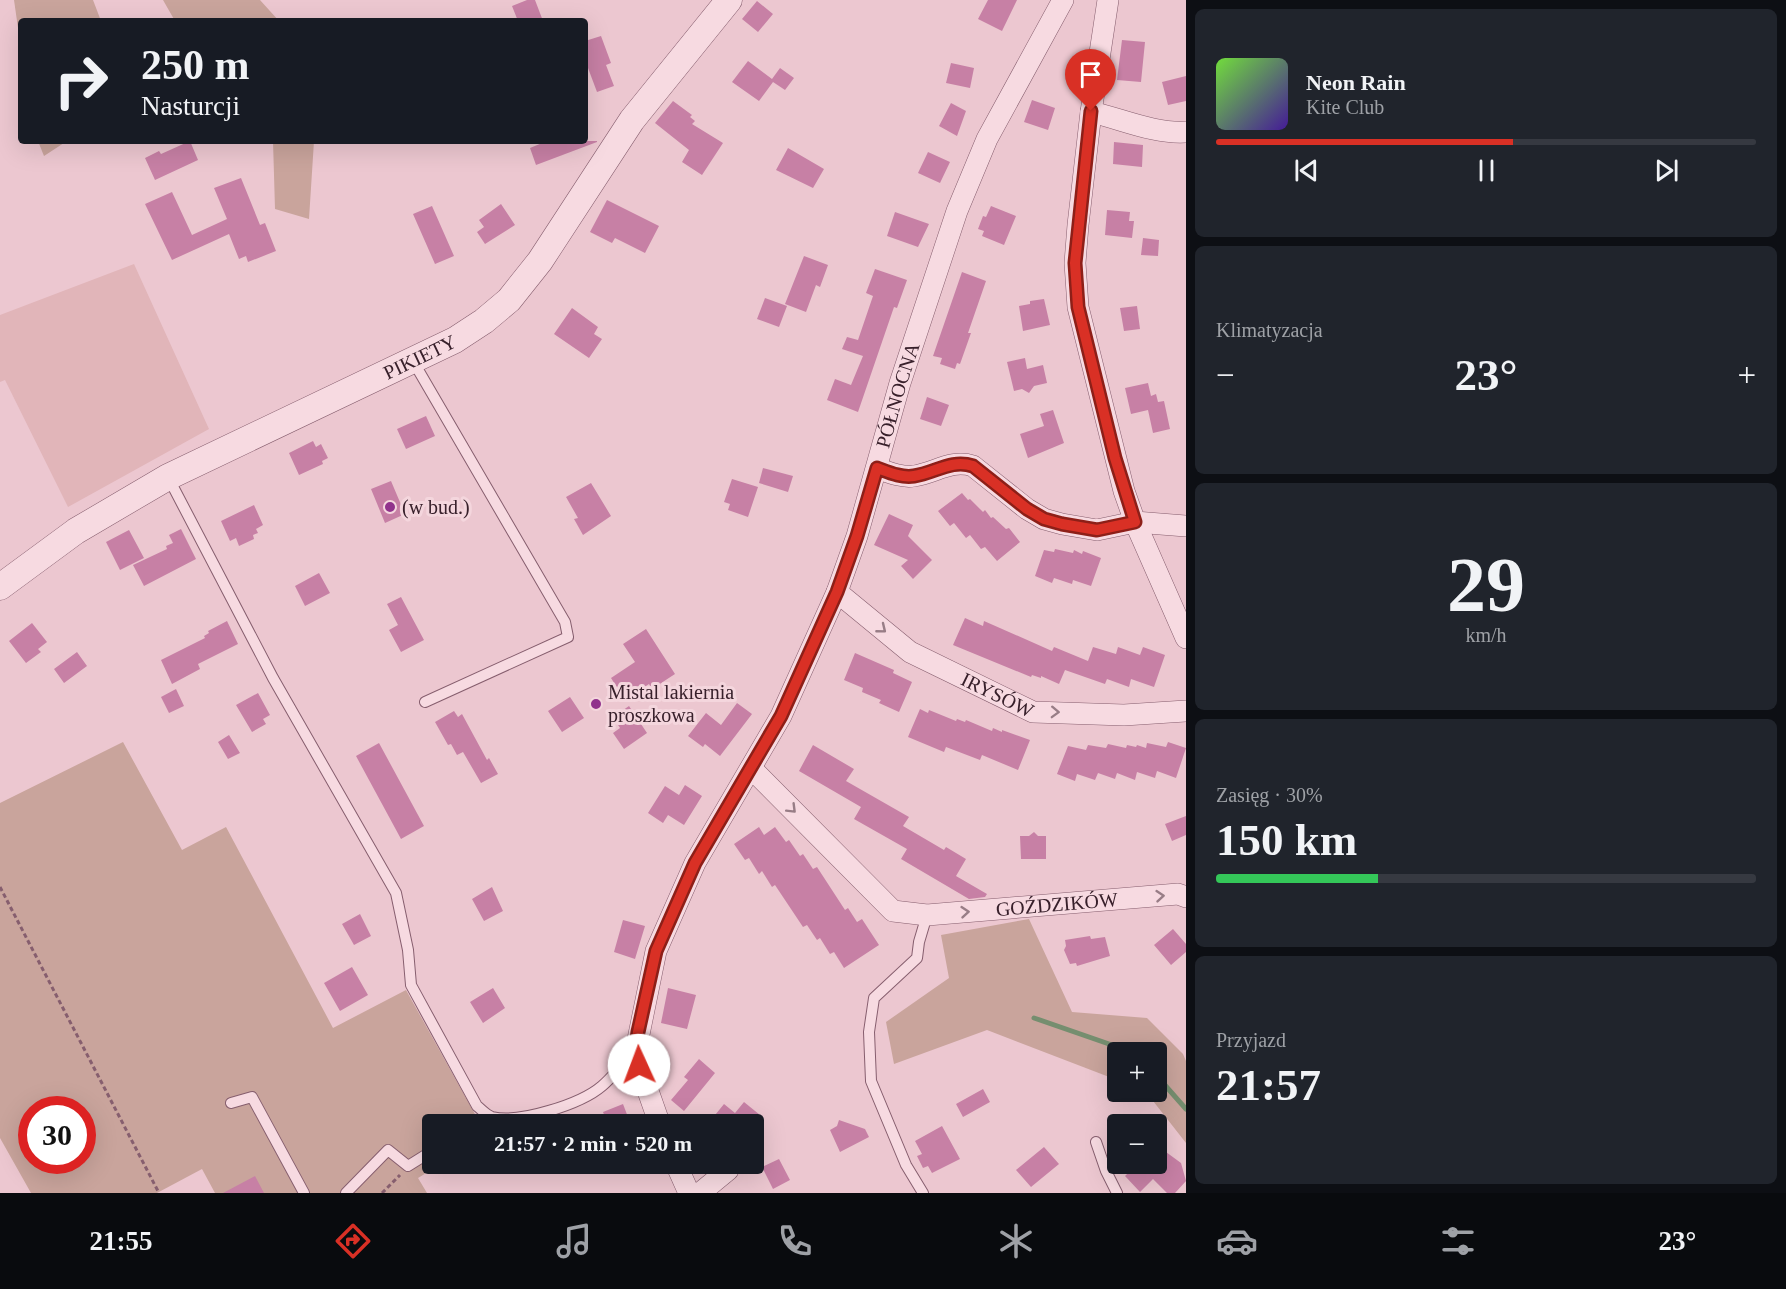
<!DOCTYPE html>
<html lang="pl">
<head>
<meta charset="utf-8">
<style>
  body { margin:0; font-family:"Times New Roman",serif; background:#20242c; color:#f1f3f6; height:100vh; display:flex; flex-direction:column; font-size:22px; white-space:nowrap }
  * { box-sizing:border-box; margin:0 }
  p { font-size:20px; color:#9ea1a6 }
  .icon { flex:none; width:33px; height:33px; fill:none; stroke:currentColor; stroke-width:2; stroke-linecap:round; stroke-linejoin:round }
  .map { position:relative; flex:1; overflow:hidden }
  .sheet { display:flex; flex-direction:column; gap:9px; padding:9px; background:#0d0f14; width:600px }
  .sheet>* { flex:none }
  .hud { position:absolute; left:18px; top:18px; width:570px; height:126px; border-radius:6px; box-shadow:0 6px 24px #0002; background:#171b24; color:#f1f3f6; overflow:hidden }
  .tools { position:absolute; left:1107px; top:1042px; display:grid; gap:12px }
  .tools a { display:grid; place-items:center; width:60px; height:60px; border-radius:6px; background:#171b24; box-shadow:0 6px 24px #0002; font-size:30px }
  .speed { position:absolute; left:18px; top:1096px; display:flex; gap:12px; font-size:30px; font-weight:700; text-align:center }
  .speed>* { display:grid; place-content:center; width:78px; height:78px; border-radius:50%; background:#171b24; box-shadow:0 6px 24px #0002; line-height:1 }
  .speed .limit { border:9px solid #d22; background:#fff; color:#111 }
  .pin { position:absolute; display:grid; place-items:center; width:51px; height:51px; color:#fff; margin:-62px -26px; border-radius:50% 50% 50% 0; rotate:-45deg; box-shadow:0 0 6px #0007 }
  .pin .icon { rotate:45deg }
  .me { position:absolute; width:66px; margin:-33px; rotate:358deg; stroke-linejoin:round; filter:drop-shadow(0 0 4px #0008) }
  .turn { display:flex; align-items:center; gap:21px; height:126px; padding:0 24px; font-size:27px }
  .turn .icon { width:78px; height:78px; stroke-width:2.5 }
  .turn b { display:block; font-size:42px; line-height:51px }
  .big { font-size:45px; font-weight:700; line-height:1.1 }
  .sheet .card { flex:1; display:flex; flex-direction:column; justify-content:center; gap:9px; min-width:0; padding:0 21px; border-radius:9px; background:#20242c }
  .sheet .dial { align-items:center; gap:0 }
  .dial b { font-size:78px; line-height:1 }
  .song { display:flex; align-items:center; gap:18px }
  .cover { width:72px; height:72px; border-radius:9px; background:linear-gradient(135deg,hsl(100 70% 55%),hsl(260 70% 35%)) }
  .played { height:6px; border-radius:3px; background:linear-gradient(90deg,#d93025 55%,#363941 55%) }
  .keys { display:flex; justify-content:space-around; direction:ltr }
  .heat { display:flex; justify-content:space-between; align-items:center; font-size:33px; direction:ltr }
  .charge { height:9px; border-radius:4px; background:linear-gradient(90deg,#34c759 30%,#363941 0) }
  .trip { position:absolute; left:422px; top:1114px; width:342px; height:60px; border-radius:6px; background:#171b24; box-shadow:0 6px 24px #0002; font-weight:700; line-height:60px; text-align:center }
  .menu { display:flex; height:96px; justify-content:space-around; align-items:center; background:#090b0e; color:#9ea1a6 }
  .menu .icon { width:42px; height:42px }
  .menu .active { color:#d93025 }
  .menu b { font-size:27px; color:#f1f3f6 }
  main { display:flex; flex:1; min-height:0 }
  .map>svg:first-child { display:block }
  .farmland { fill:#e1b5b9 }
  .green { fill:#c9a49c; fill-rule:evenodd }
  .lines { fill:none; stroke-linecap:round; stroke-linejoin:round }
  .stream { stroke:#758e6f; stroke-width:5 }
  .building { fill:#c780a5 }
  .service-casing { stroke:#865e6e; stroke-width:12 }
  .minor-casing { stroke:#865e6e; stroke-width:22 }
  .tertiary-casing { stroke:#865e6e; stroke-width:27 }
  .path { stroke:#865e6e; stroke-width:3; stroke-dasharray:4.5 3; stroke-linecap:butt }
  .service { stroke:#f7dae1; stroke-width:10 }
  .minor { stroke:#f7dae1; stroke-width:21 }
  .tertiary { stroke:#f7dae1; stroke-width:26 }
  .oneway { stroke:#987d86 }
  .route-casing { stroke:#8d1f18; stroke-width:15 }
  .route { stroke:#d93025; stroke-width:10 }
  .poi-dot { fill:#91328c; stroke:#f4d6dd; stroke-width:2 }
  .labels { text-anchor:middle; stroke-width:6; stroke-linejoin:round; paint-order:stroke }
  .street-label { font-size:20px; fill:#38202b; stroke:#f4d6dd }
  .poi-label { font-size:20px; fill:#38202b; stroke:#f4d6dd; text-anchor:start }
</style>
</head>
<body>
<main>
<div class="map">
<svg width="1186" height="1193" viewBox="0 0 1186 1193">
  <rect width="100%" height="100%" fill="#ecc7d0"/>
  <!-- farmland -->
  <path class="farmland" d="M134,264l75,165 -141,78 -63,-127 -5,2v-67z"/>
  <!-- green -->
  <path class="green" d="M14,0h79l8,21h-80v28z
    M163,0h97l19,21h-104z
    M38,141h29l-23,15z
    M273,141h41l-5,78 -34,-10z
    M123,742l59,108 44,-23 107,201 73,-38 75,135h-49v39h9l-23,14 9,15h-212l-13,-24 -45,24h-126l-31,-55v-335zM32,1110h50v51h-50z
    M1029,919l43,93 75,6 36,36 3,7v82l-40,-51h10v-39h-38l-1,27 -130,-50 -93,34 -8,-42 63,-44 -8,-43z"/>
  <g class="lines">
    <!-- stream -->
    <path class="stream" d="M1034,1018l101,35
      M1156,1075l30,34"/>
  </g>
  <!-- building -->
  <path class="building" d="M527,0h8l8,21h-25l-6,-15z
    M988,0h29l-15,31 -24,-12z
    M757,1l16,13 -15,18 -16,-13z
    M601,36l10,27 -5,2 8,21 -17,6 -12,-32v-19z
    M1122,40l23,2 -4,40 -24,-2z
    M748,61l24,18 8,-11 14,10 -9,12 -12,-8 -14,19 -27,-19z
    M951,63l23,5 -4,20 -24,-5z
    M1186,76v25l-18,4 -6,-23z
    M1032,100l23,8 -7,22 -24,-8z
    M673,101l19,14 -2,2 5,4 -3,3 31,19 -21,32 -20,-13 7,-12 -34,-27z
    M951,103l15,8 -9,25 -18,-10z
    M190,141l8,19 -43,20 -10,-22 14,-7 2,3z
    M547,141h50v1l-61,23 -6,-17z
    M1114,142l29,3 -1,22 -29,-3z
    M788,148l36,21 -11,19 -37,-18z
    M928,152l22,10 -10,21 -22,-10z
    M241,178l19,47 5,-2 11,28 -28,11 -2,-6 -7,3 -10,-25 -57,26 -27,-56 27,-12 20,43 35,-16 -13,-31z
    M607,200l52,26 -14,27 -30,-15 -3,5 -22,-11z
    M501,204l14,21 -30,19 -8,-12 7,-5 -5,-7z
    M432,206l22,50 -19,8 -22,-50z
    M991,206l25,10 -12,29 -22,-9 2,-5 -6,-2 5,-13 3,1z
    M1107,210l23,2 -1,9h5l-2,17 -27,-3z
    M895,212l34,12 -11,23 -31,-11z
    M1143,238l16,2 -1,16 -17,-1z
    M804,256l24,9 -8,22 -4,-2 -10,27 -21,-8z
    M875,269l32,11 -10,28 -3,-1 -36,105 -31,-12 8,-21 16,6 12,-29 -21,-7 5,-12 11,3 15,-44 -7,-3z
    M962,272l24,9 -18,52h3l-11,31 -3,-1 -2,6 -15,-5 2,-6 -9,-2z
    M765,298l22,8 -8,21 -22,-8z
    M1044,299l6,26 -27,6 -4,-25 11,-2v-3z
    M1137,306l3,23 -16,2 -4,-23z
    M572,308l26,19 -4,7 8,5 -13,19 -35,-24z
    M1025,358l2,11 16,-4 4,18 -13,3 -5,7 -7,-4 -8,2 -7,-29z
    M1148,383l3,13 5,-2 2,8 6,-1 6,28 -17,4 -5,-23 -17,4 -6,-26z
    M927,397l22,8 -8,21 -21,-7z
    M1053,410l11,33 -36,15 -8,-24 24,-8 -4,-12z
    M426,416l9,20 -29,13 -9,-20z
    M313,441l3,6 5,-3 7,14 -6,3 1,3 -24,11 -10,-22z
    M763,468l30,8 -5,16 -29,-9z
    M732,479l26,8 -10,30 -20,-7 2,-6 -6,-2z
    M391,481l14,33 -20,9 -14,-34z
    M591,483l20,33 -28,19 -9,-16 4,-1 -12,-21z
    M962,493l6,7 2,-1 13,13 2,-2 6,8 2,-1 13,12 3,-1 11,14 -23,19 -12,-14 -4,2 -11,-14 -4,3 -12,-15 -4,3 -12,-15z
    M254,505l9,20 -7,4 2,4 -5,2 1,4 -15,7 -3,-8 -6,3 -9,-20z
    M889,514l24,11 -5,11 24,24 -19,19 -12,-13 7,-6 -34,-15z
    M181,529l15,30 -52,27 -11,-21 34,-16 -1,-3 7,-3 -4,-8z
    M129,530l15,28 -24,12 -14,-28z
    M1055,549l18,4 1,-3 8,4 1,-3 18,7 -10,28 -18,-6 -1,4 -18,-6 -2,5 -17,-7 9,-26 10,2z
    M319,573l11,20 -25,13 -10,-20z
    M401,597l23,43 -23,12 -12,-22 9,-5 -11,-21z
    M965,618l18,8 1,-5 68,30 2,-4 34,14 5,-14 23,7 2,-7 22,8 3,-8 22,8 -11,32 -23,-8 -2,8 -22,-8 -2,5 -40,-14 -6,14 -18,-8v2l-9,-3 -1,2 -78,-32z
    M227,621l11,23 -40,20 2,5 -28,15 -11,-24 44,-22 -1,-2 5,-3 -1,-2z
    M32,623l15,19 -9,7 3,3 -15,11 -17,-22z
    M646,629l29,45 -23,15 -3,-5 -24,16 -14,-22 24,-16 -12,-18z
    M77,652l10,14 -23,17 -10,-14z
    M855,653l39,17 -1,3 19,9 -13,30 -20,-9 2,-3 -19,-8 1,-4 -19,-8z
    M176,689l8,17 -15,7 -8,-16z
    M258,693l12,22 -7,4 3,5 -14,8 -16,-27z
    M570,697l14,21 -22,14 -14,-21z
    M737,703l15,11 -32,42 -15,-12 -2,3 -15,-11 18,-23 15,12z
    M629,706l18,27 -23,16 -11,-16 7,-5 -7,-11z
    M920,709l8,4 1,-3 27,11 1,-2 8,3 1,-2 26,11 1,-3 9,4v-2l28,10 -12,30 -36,-15 -2,5 -34,-13 -2,5 -36,-15z
    M454,711l4,6 4,-3 25,46 2,-2 9,16 -17,9 -18,-31 -6,3 -6,-11 -3,1 -13,-23z
    M229,735l11,18 -12,6 -10,-17z
    M1168,742l18,6 -10,30 -19,-7 -2,7 -18,-6 -2,8 -18,-7 -2,6 -17,-6 -3,7 -18,-6 -2,7 -18,-7 11,-28 18,4 2,-5 18,3 2,-4 18,4 1,-3 9,2 1,-2 9,3 1,-5 19,4z
    M379,743l45,83 -23,13 -45,-83z
    M813,745l41,24 -8,12 63,36 -6,9 41,24 2,-3 20,12 -10,17 31,18 -2,3 -16,2 -68,-40 6,-10 -53,-30 7,-12 -62,-36z
    M685,785l17,11 -18,29 -16,-10 -5,8 -15,-10 17,-27 14,9z
    M1186,816v19l-14,6 -7,-17z
    M759,827l5,8 11,-8 11,15 3,-2 11,16 3,-2 10,15 4,-2 28,43 3,-2 9,14 5,-3 17,26 -35,23 -10,-16 -4,2 -10,-16 -3,2 -10,-15 -4,2 -28,-42 -3,2 -10,-16 -3,3 -10,-16 -4,2 -11,-16z
    M1034,832l4,4h8v23h-25l-1,-23h9z
    M492,887l11,24 -19,10 -12,-22z
    M360,914l11,22 -17,9 -12,-21z
    M623,920l22,6 -10,33 -21,-7z
    M1173,929l13,15v8l-15,13 -17,-20z
    M1090,936l1,3 14,-2 5,19 -33,10 -1,-3 -6,1 -6,-14 2,-4 -1,-6z
    M352,967l16,28 -28,16 -16,-28z
    M493,988l12,20 -22,15 -13,-21z
    M668,988l28,7 -9,34 -26,-6z
    M699,1059l16,14 -31,38 -13,-11 17,-20 -4,-3z
    M983,1089l7,13 -27,15 -7,-13z
    M744,1102l16,13 -7,10h-46l17,-21 11,9z
    M623,1104l8,21h-23l-5,-13z
    M839,1120l26,9 4,8 -29,15 -10,-22 7,-4z
    M942,1126l18,33 -28,14 -4,-7 -5,2 -6,-12 5,-2 -7,-13z
    M1044,1147l15,17 -28,23 -15,-17z
    M1166,1152l15,11 5,18 -11,12h-8l-14,-14 -13,13 -15,-16 12,-12h19v-3z
    M779,1159l11,21 -17,9 -11,-22z
    M255,1176l9,17h-41z"/>
  <g class="lines">
    <!-- service casing -->
    <g class="service-casing">
      <path id="service" d="M413,361l152,261 3,15 -143,65
        M168,477l105,201 123,215 12,57 3,35 66,121c5,4 9,9 15,11 27,7 89,-13 110,-31 12,-10 20,-23 33,-32
        M231,1103l21,-6 52,96
        M475,1125l14,-9
        M1096,1142l10,29 11,22
        M346,1193l42,-43 20,16 24,-15
        M923,1193l-17,-28 -35,-84 -2,-49 5,-34 43,-40 2,-16 8,-27"/>
    </g>
    <!-- minor casing -->
    <g class="minor-casing">
      <g id="minor">
        <path d="M1108,0l-17,112 -13,113 -3,38 3,44 46,184 11,31 51,116"/>
        <path d="M1091,112c31,7 63,22 95,20"/>
        <path d="M877,468c11,4 24,10 37,8 21,-3 37,-17 59,-10l54,43 17,10 18,5 35,6 38,-8 51,4"/>
        <path id="s1" d="M837,592l73,60 123,60 91,3 62,-4"/>
        <path id="s2" d="M751,768l142,143 34,4 251,-21 8,3"/>
        <path id="s3" d="M660,1125l-25,-71 21,-103 39,-88 86,-147 56,-124 20,-56 43,-153 57,-172 30,-72 76,-139"/>
        <path d="M676,1164l13,29"/>
        <path d="M700,1193l28,-23"/>
      </g>
    </g>
    <!-- tertiary casing -->
    <g class="tertiary-casing">
      <g id="tertiary">
        <path id="s4" d="M0,587l76,-56 92,-54 287,-137 29,-19 25,-21 31,-39 92,-141 97,-120"/>
      </g>
    </g>
    <!-- path -->
    <path class="path" d="M0,887l159,306
      M382,1193l18,-18"/>
    <!-- service -->
    <use href="#service" class="service"/>
    <!-- minor -->
    <use href="#minor" class="minor"/>
    <!-- tertiary -->
    <use href="#tertiary" class="tertiary"/>
  </g>
  <!-- one-way arrows -->
  <defs><path id="oneway-chevron" d="M-2-3.5L2.5 0L-2 3.5" fill="none" stroke-width="1.6" stroke-linecap="round" stroke-linejoin="round" transform="scale(1.5)"/></defs>
  <g class="oneway">
    <use href="#oneway-chevron" transform="translate(882 629) rotate(39)"/>
    <use href="#oneway-chevron" transform="translate(1055 712) rotate(2)"/>
    <use href="#oneway-chevron" transform="translate(792 809) rotate(45)"/>
    <use href="#oneway-chevron" transform="translate(1160 896) rotate(-5)"/>
    <use href="#oneway-chevron" transform="translate(965 912) rotate(-5)"/>
  </g>
  <g class="lines">
    <!-- route casing -->
    <g class="route-casing">
      <path id="route" d="M639,1065l-4,-11 3,-22 18,-81 39,-88 86,-147 56,-124 20,-56 20,-68c11,4 24,10 37,8 21,-3 37,-17 59,-10l54,43 17,10 18,5 35,6 38,-8 -20,-64 -37,-151 -3,-44 16,-152"/>
    </g>
    <!-- route -->
    <use href="#route" class="route"/>
  </g>
  <!-- markers -->
  <g class="poi-dot">
    <circle cx="390" cy="507" r="6"/>
    <circle cx="596" cy="704" r="6"/>
  </g>
  <g class="labels">
    <!-- street labels -->
    <g class="street-label">
      <text dy="7" stroke="none"><textPath href="#s4" startOffset="480">PIKIETY</textPath></text>
      <text dy="7" stroke="none"><textPath href="#s3" startOffset="789">PÓŁNOCNA</textPath></text>
      <text dy="7" stroke="none"><textPath href="#s1" startOffset="192">IRYSÓW</textPath></text>
      <text dy="7" stroke="none"><textPath href="#s2" startOffset="366">GOŹDZIKÓW</textPath></text>
    </g>
    <!-- poi labels -->
    <g class="poi-label">
      <text x="402" y="514">(w bud.)</text>
      <text x="608" y="699">Mistal lakiernia<tspan x="608" dy="23">proszkowa</tspan></text>
    </g>
  </g>
</svg>
<div class="tools">
<a>+</a>
<a>−</a>
</div>
<div class="speed"><div class="limit">30</div></div>
<div class="pin" style="left:1091px;top:111px;background:#d93025"><svg class="icon" aria-label="arrive" viewBox="0 0 24 24"><path d="M6 21V4h12l-3 4 3 4H6"/></svg></div>
<svg class="me" style="left:639px;top:1065px" viewBox="-20 -20 40 40"><circle r="19" fill="#fff"/><path d="M0-13L10 11 0 6-10 11z" fill="#d93025"/></svg>
<div class="trip">21:57 · 2 min · 520 m</div>
<div class="hud">
<div class="turn"><svg class="icon" aria-label="right" viewBox="0 0 24 24"><path d="M7 20v-9h11M14 6l5 5-5 5"/></svg><div><b>250 m</b>Nasturcji</div></div>
</div>
</div>
<section class="sheet">
<div class="card">
<div class="song"><i class="cover"></i><div><b>Neon Rain</b><p>Kite Club</p></div></div>
<div class="played"></div>
<div class="keys"><svg class="icon" aria-label="previous" viewBox="0 0 24 24"><path d="M18 5L8 12l10 7zM5 5v14"/></svg><svg class="icon" aria-label="pause" viewBox="0 0 24 24"><path d="M8 5v14M16 5v14"/></svg><svg class="icon" aria-label="next" viewBox="0 0 24 24"><path d="M6 5l10 7-10 7zM19 5v14"/></svg></div>
</div>
<div class="card"><p>Klimatyzacja</p>
<div class="heat"><a>−</a><b class="big">23°</b><a>+</a></div>
</div>
<div class="card dial"><b>29</b><p>km/h</p></div>
<div class="card"><p>Zasięg · 30%</p><b class="big">150 km</b><div class="charge"></div></div>
<div class="card"><p>Przyjazd</p><b class="big">21:57</b></div>
</section>
</main>
<nav class="menu">
<b>21:55</b>
<svg class="icon active" aria-label="directions" viewBox="0 0 24 24"><path d="M12 3l9 9-9 9-9-9zM9 14v-3h6M13 9l2 2-2 2"/></svg>
<svg class="icon" aria-label="music" viewBox="0 0 24 24"><path d="M9 18V5l10-2v13"/><circle cx="6" cy="18" r="3"/><circle cx="16" cy="16" r="3"/></svg>
<svg class="icon" aria-label="phone" viewBox="0 0 24 24"><path d="M5 4h4l2 5-3 2q2 4 5 5l2-3 5 2v4C11 20 4 13 5 4z"/></svg>
<svg class="icon" aria-label="climate" viewBox="0 0 24 24"><path d="M12 3v18M4 7l16 10M4 17L20 7"/></svg>
<svg class="icon" aria-label="car" viewBox="0 0 24 24"><path d="M5 17H2v-5l4-1 3-4h7l3 4 3 1v5h-3M9 17h6M6 11h13"/><circle cx="7" cy="17" r="2"/><circle cx="17" cy="17" r="2"/></svg>
<svg class="icon" aria-label="filters" viewBox="0 0 24 24"><path d="M4 7h16M4 17h16"/><circle cx="9" cy="7" r="2"/><circle cx="15" cy="17" r="2"/></svg>
<b>23°</b>
</nav>
</body>
</html>
